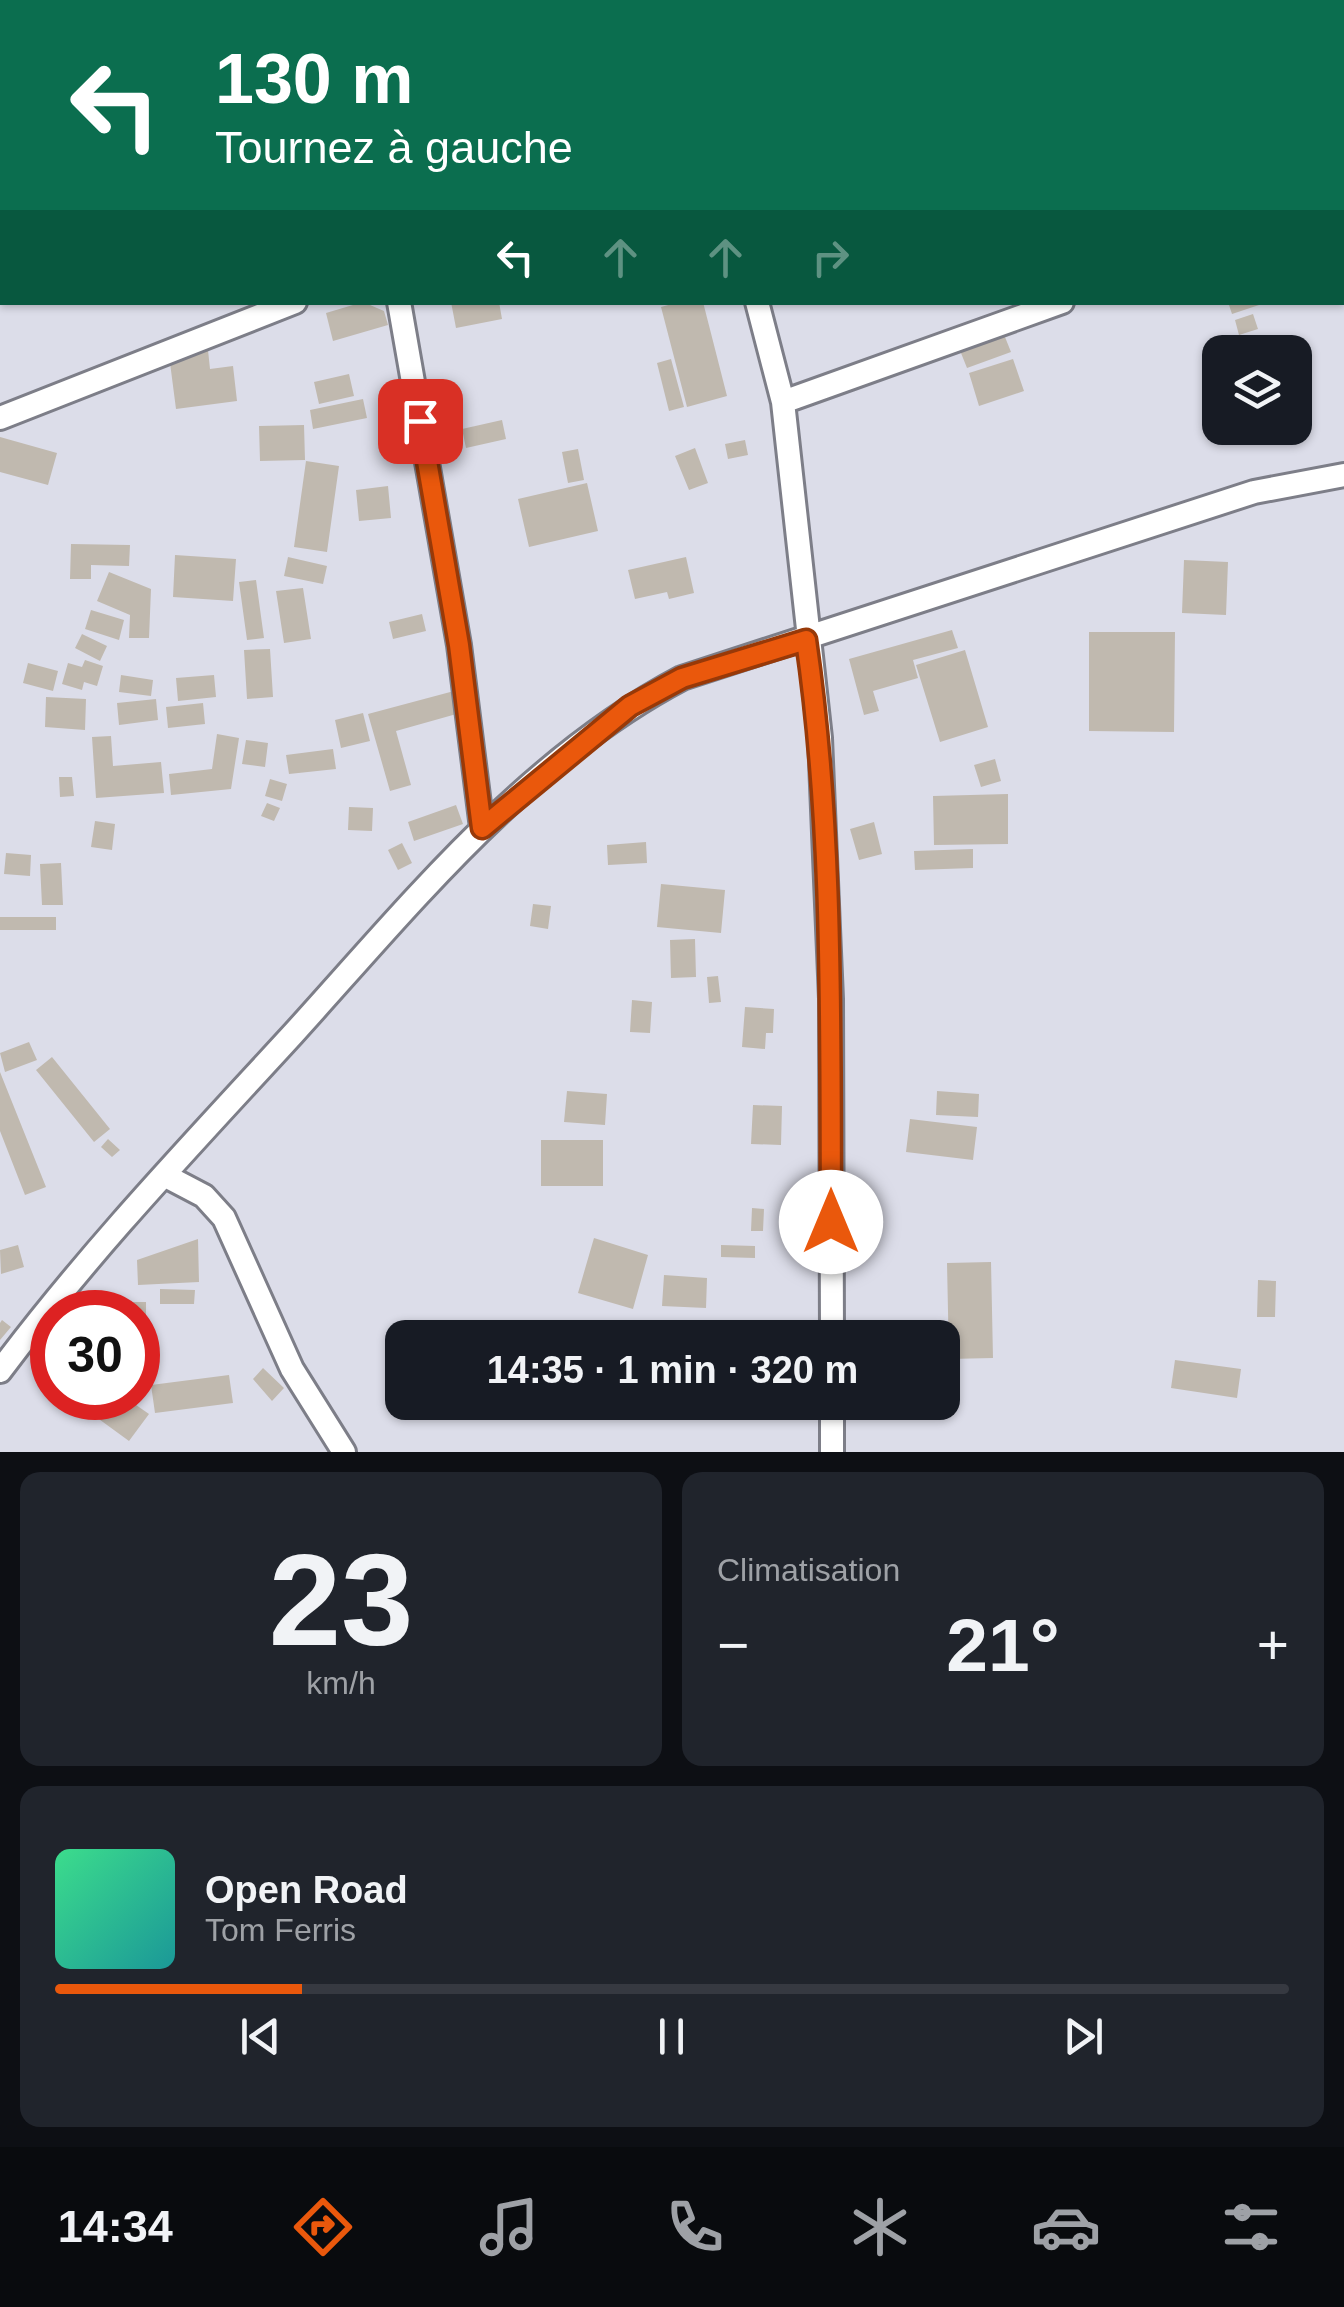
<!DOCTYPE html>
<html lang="fr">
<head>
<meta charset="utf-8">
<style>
  body { margin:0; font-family:Helvetica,sans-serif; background:#20242c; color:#f1f3f6; height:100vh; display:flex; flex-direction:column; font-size:38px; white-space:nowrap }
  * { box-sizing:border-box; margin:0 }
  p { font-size:32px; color:#9ea1a6 }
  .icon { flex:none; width:55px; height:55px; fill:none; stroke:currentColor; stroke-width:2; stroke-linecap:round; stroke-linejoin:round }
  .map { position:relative; height:1452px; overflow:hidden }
  .sheet { display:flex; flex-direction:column; gap:20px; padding:20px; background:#0d0f14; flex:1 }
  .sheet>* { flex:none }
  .banner { position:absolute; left:0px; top:0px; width:1345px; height:305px; box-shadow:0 2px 8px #0004; background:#0b6e4f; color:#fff; overflow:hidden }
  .tools { position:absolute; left:1202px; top:335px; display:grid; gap:20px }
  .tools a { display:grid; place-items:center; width:110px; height:110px; border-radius:20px; background:#171b24; box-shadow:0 2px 8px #0004; font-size:50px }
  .speed { position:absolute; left:30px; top:1290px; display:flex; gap:20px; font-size:50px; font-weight:700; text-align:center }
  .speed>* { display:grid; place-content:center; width:130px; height:130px; border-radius:50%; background:#171b24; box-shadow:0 2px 8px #0004; line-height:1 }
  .speed .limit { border:15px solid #d22; background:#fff; color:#111 }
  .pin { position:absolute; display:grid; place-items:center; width:85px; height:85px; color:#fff; margin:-42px; border-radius:20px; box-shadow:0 5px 15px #0006 }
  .me { position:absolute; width:110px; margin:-55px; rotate:0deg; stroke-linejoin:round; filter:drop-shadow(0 0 8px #0008) }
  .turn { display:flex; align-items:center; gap:35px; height:210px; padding:0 50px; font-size:45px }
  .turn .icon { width:130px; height:130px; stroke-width:2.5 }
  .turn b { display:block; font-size:70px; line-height:85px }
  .lanes { display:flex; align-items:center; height:95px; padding:0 50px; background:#0003; justify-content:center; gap:50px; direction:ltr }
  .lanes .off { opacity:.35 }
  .big { font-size:75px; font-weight:600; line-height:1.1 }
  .sheet .card { flex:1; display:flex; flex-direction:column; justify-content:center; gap:15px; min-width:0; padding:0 35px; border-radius:20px; background:#20242c }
  .sheet .dial { align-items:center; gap:0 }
  .dial b { font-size:130px; line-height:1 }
  .song { display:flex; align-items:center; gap:30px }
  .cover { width:120px; height:120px; border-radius:15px; background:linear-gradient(135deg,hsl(150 70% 55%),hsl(180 70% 35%)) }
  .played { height:10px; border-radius:5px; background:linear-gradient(90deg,#ea580c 20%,#363941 20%) }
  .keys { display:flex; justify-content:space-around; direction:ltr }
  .heat { display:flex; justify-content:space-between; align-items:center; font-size:55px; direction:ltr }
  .sheet .tiles { flex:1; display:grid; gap:20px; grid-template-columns:1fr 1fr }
  .card:last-child { grid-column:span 2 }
  .trip { position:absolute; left:385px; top:1320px; width:575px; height:100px; border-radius:20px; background:#171b24; box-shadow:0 2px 8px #0004; font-weight:600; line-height:100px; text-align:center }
  .menu { display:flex; height:160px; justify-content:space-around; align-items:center; background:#090b0e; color:#9ea1a6 }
  .menu .icon { width:70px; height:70px }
  .menu .selected { color:#ea580c }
  .menu b { font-size:45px; color:#f1f3f6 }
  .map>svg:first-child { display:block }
  .building { fill:#c0b9af }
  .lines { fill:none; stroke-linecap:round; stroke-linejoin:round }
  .minor-casing { stroke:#7d7e88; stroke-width:28 }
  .minor { stroke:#fff; stroke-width:22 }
  .route-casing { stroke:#983908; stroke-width:25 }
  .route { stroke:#ea580c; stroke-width:18 }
</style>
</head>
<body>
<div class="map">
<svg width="1344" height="1452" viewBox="0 0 1344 1452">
  <rect width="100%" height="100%" fill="#dcdde9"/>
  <!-- building -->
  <path class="building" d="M363,302l21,9 4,14 -55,16 -7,-28z
    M451,302h48l3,17 -46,9z
    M679,302h24l24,94 -40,11 -26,-100z
    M1228,302h36l1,1 -33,11z
    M1253,314l5,15 -19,6 -4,-15z
    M1003,332l8,20 -44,16 -8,-20z
    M208,350l2,19 23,-3 4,35 -61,8 -7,-54z
    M671,359l13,48 -15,4 -12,-48z
    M1013,359l11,32 -45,15 -10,-33z
    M349,374l5,22 -35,8 -5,-22z
    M363,399l4,19 -54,11 -3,-19z
    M502,420l4,19 -40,9 -4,-19z
    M304,425l1,35 -45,1 -1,-35z
    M0,437l57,16 -9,32 -48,-13z
    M745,440l3,15 -20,4 -3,-15z
    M695,448l13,35 -19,7 -14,-34z
    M578,449l6,31 -16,3 -6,-31z
    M306,461l33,5 -12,86 -33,-5z
    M587,483l11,48 -69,16 -11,-48z
    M388,486l3,32 -32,3 -3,-31z
    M71,544l59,1 -1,21 -38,-1v14h-21z
    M175,555l61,4 -3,42 -60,-4z
    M288,557l39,9 -4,18 -39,-8z
    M686,557l8,36 -25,6 -2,-7 -32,7 -7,-29z
    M1184,560l44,2 -2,53 -44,-2z
    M109,572l42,17 -2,49h-20l1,-23 -33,-14z
    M256,580l8,58 -17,2 -8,-58z
    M303,588l8,51 -27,4 -8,-52z
    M91,610l33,10 -5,20 -34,-11z
    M422,614l4,17 -33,8 -4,-17z
    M952,630l6,18 -45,12 5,18 -45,13 6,20 -15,4 -15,-56z
    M1089,632h86l-1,100 -85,-1z
    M82,634l25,12 -7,15 -25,-13z
    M270,649l3,48 -26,2 -3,-49z
    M965,650l23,77 -48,15 -24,-77z
    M85,660l18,6 -6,20 -13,-4 -2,8 -20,-6 6,-21 14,4z
    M28,663l30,8 -5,20 -30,-8z
    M121,675l32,5 -2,16 -32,-4z
    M214,675l2,22 -38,4 -2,-23z
    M454,691l6,22 -64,18 15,54 -21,6 -22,-77z
    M46,697l40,2 -1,31 -40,-3z
    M156,699l2,21 -39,5 -2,-22z
    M203,703l2,21 -37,4 -2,-21z
    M363,713l7,28 -29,7 -6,-28z
    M217,734l22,4 -8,51 -60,6 -2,-21 43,-5z
    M111,736l2,30 48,-4 3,31 -68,5 -4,-61z
    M246,740l22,3 -3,24 -23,-3z
    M333,749l3,20 -47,5 -3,-19z
    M995,759l6,22 -20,6 -7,-22z
    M59,777h13l2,19 -14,1z
    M270,779l17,5 -5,17 -17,-5z
    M1008,794v50l-74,1 -1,-49z
    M267,803l13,5 -6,13 -13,-5z
    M456,805l7,19 -49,17 -6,-19z
    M349,807l24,1 -1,23 -24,-1z
    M95,821l20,3 -3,26 -21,-3z
    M874,822l8,32 -23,6 -9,-31z
    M646,842l1,21 -39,2 -1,-20z
    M402,843l10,20 -14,7 -10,-20z
    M973,849v19l-58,2 -1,-19z
    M6,853l25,2 -1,21 -26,-2z
    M61,863l2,42h-21l-2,-41z
    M661,884l64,6 -4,43 -64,-6z
    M533,904l18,2 -3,23 -18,-3z
    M0,917h56v13h-56z
    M695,939l1,38 -25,1 -1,-38z
    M718,976l3,26 -12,1 -2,-26z
    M632,1000l20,2 -2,31 -20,-1z
    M745,1007l29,2 -1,24h-7l-1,16 -23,-2z
    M29,1042l8,18 -32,12 -5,-19z
    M52,1057l58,72 -16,13 -58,-72z
    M0,1072l46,115 -21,8 -25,-64z
    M567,1091l40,3 -2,31 -41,-3z
    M937,1091l42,3 -1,23 -42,-2z
    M753,1105l29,1 -1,39 -30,-1z
    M910,1119l67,8 -4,33 -67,-8z
    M108,1139l12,11 -8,7 -11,-10z
    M541,1140h62v46h-62z
    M752,1208l12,1 -1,22h-12z
    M594,1238l54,17 -15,54 -55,-16z
    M198,1239l1,43 -61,3 -1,-25z
    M18,1245l6,22 -23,7 -1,-24z
    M721,1245l34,1v12l-34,-1z
    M991,1262l2,96 -44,1 -2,-96z
    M664,1275l43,3 -1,30 -44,-2z
    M1258,1280l18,1 -1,36h-18z
    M160,1289l35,1 -1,14h-34z
    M123,1302h23v33h-8v-23h-15z
    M2,1320l9,7 -11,13v-17z
    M1175,1360l66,9 -4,29 -66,-10z
    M263,1368l21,20 -12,13 -19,-22z
    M229,1375l4,28 -78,10 -4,-28z
    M70,1398h56l23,16 -20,27z"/>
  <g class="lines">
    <!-- minor casing -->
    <g class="minor-casing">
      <path id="minor" d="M686,0v2
        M1325,0v2
        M37,2v-2
        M0,92l2,-5
        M1342,201h2
        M399,302l60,343 23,183
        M757,302l26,100 37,336 11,261 1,339
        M783,402l279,-100
        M0,418l295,-116
        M164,1175l40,21 20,22 68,151 52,83
        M0,1371c89,-119 192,-227 293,-337 117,-129 233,-274 389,-356l572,-186 90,-17
        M832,1402v50"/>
    </g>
    <!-- minor -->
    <use href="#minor" class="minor"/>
  </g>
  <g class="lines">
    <!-- route casing -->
    <g class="route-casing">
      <path id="route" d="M420,421l39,224 23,183 148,-122 52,-28 124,-38c28,192 24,387 25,582"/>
    </g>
    <!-- route -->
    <use href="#route" class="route"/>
  </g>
</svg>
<div class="tools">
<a><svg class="icon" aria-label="layers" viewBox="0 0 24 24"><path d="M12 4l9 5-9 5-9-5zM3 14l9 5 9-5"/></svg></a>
</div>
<div class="speed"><div class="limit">30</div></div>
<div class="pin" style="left:420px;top:421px;background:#d93025"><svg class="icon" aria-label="arrive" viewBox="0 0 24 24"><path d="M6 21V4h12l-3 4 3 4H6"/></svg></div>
<svg class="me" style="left:831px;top:1222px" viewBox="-20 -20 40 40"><circle r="19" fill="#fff"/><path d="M0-13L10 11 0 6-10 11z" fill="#ea580c"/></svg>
<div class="trip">14:35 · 1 min · 320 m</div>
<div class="banner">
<div class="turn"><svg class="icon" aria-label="left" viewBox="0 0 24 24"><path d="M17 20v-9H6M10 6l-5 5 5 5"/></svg><div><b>130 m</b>Tournez à gauche</div></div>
<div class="lanes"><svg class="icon" aria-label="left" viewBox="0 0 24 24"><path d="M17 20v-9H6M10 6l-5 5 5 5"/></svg><svg class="icon off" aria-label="ahead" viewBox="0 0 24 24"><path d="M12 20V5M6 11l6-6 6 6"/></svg><svg class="icon off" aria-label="ahead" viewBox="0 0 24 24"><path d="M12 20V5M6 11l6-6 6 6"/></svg><svg class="icon off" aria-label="right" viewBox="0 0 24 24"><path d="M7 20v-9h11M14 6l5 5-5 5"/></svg></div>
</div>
</div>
<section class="sheet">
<div class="tiles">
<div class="card dial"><b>23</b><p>km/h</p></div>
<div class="card"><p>Climatisation</p>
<div class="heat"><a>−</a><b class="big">21°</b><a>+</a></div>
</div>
<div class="card">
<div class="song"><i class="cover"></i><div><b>Open Road</b><p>Tom Ferris</p></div></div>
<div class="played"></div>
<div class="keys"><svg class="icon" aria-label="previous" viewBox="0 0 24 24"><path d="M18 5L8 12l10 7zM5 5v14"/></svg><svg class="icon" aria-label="pause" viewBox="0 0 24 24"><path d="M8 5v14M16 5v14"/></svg><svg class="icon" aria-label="next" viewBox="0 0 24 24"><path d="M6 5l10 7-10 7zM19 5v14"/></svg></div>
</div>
</div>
</section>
<nav class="menu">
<b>14:34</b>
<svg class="icon selected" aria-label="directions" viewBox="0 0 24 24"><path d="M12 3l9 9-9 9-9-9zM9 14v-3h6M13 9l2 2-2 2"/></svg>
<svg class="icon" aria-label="music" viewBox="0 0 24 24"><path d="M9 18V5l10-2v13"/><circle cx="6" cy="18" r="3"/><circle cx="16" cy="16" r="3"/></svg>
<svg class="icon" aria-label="phone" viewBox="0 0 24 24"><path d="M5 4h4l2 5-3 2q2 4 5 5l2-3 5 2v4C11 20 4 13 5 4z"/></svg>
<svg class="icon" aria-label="climate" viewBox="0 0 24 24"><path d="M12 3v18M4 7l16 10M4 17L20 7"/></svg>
<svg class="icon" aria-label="car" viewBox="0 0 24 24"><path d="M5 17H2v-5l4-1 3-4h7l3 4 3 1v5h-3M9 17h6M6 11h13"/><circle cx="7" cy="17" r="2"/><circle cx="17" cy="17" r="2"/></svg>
<svg class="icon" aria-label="filters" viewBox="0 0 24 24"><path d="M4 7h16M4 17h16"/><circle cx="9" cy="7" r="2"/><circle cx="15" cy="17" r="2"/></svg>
</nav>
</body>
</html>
